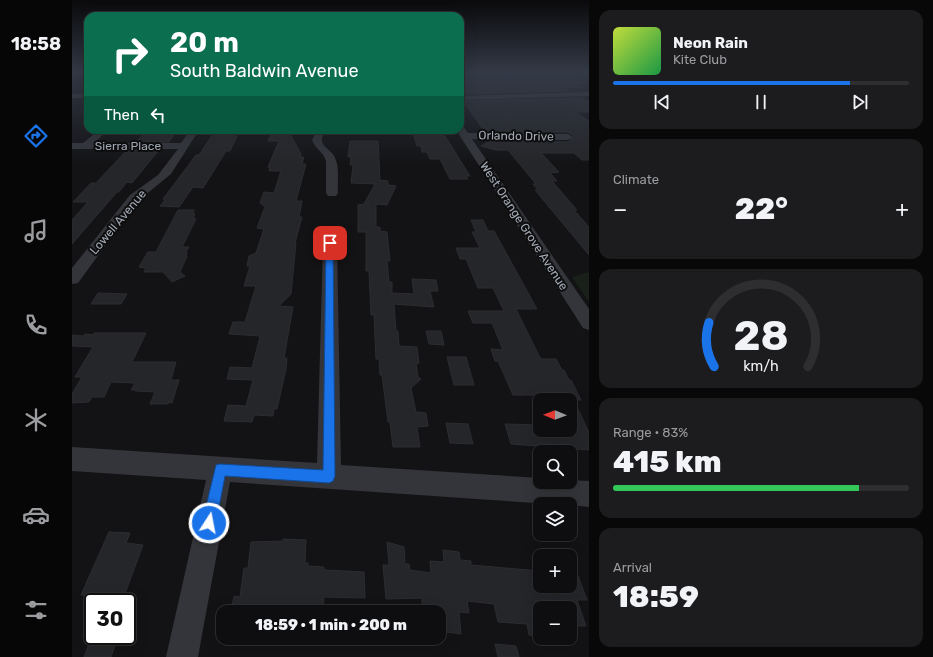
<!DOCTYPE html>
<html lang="en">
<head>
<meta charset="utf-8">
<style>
  body { margin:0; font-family:Rubik,sans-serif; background:#1c1c1e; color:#f1f3f6; height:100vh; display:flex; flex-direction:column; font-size:15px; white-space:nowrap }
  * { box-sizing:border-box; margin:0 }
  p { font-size:13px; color:#9b9c9f }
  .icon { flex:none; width:22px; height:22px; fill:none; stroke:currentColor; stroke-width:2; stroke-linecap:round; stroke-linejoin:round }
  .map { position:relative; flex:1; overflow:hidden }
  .panel { display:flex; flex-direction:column; gap:10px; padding:10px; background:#080809; width:344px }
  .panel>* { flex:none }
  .banner { position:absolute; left:12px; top:12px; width:380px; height:122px; border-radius:12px; box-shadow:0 4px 16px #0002,0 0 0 1px #2e2e30; background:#0b6e4f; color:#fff; overflow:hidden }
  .needle { width:26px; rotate:271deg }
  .tools { position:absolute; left:461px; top:393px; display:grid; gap:8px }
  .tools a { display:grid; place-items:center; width:44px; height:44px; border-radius:8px; background:#0e0e10; box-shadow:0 4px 16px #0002,0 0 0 1px #2e2e30; font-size:20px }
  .speed { position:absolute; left:12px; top:593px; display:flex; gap:8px; font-size:20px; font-weight:700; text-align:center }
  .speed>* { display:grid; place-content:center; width:52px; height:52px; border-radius:50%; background:#0e0e10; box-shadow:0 4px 16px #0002,0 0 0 1px #2e2e30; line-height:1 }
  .speed .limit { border:2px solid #111; border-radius:6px; background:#fff; color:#111 }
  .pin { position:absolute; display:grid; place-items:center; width:34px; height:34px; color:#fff; margin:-17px; border-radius:8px; box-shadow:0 2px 6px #0006 }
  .me { position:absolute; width:44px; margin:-22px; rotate:11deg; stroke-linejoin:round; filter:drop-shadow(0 0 3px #0008) }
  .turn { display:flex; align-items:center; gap:14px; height:84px; padding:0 20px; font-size:18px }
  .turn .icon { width:52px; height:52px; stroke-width:2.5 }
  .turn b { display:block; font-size:28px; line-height:34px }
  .then { display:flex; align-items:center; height:38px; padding:0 20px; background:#0003; gap:8px; font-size:15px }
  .big { font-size:30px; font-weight:800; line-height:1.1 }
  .panel .tile { flex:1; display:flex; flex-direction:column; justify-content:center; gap:6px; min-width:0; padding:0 14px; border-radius:12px; background:#1c1c1e }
  .panel .dial { align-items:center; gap:0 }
  .dial svg { height:104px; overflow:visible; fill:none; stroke:#2e2e30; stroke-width:7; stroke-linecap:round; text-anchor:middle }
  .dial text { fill:#f1f3f6; stroke:none }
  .song { display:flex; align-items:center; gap:12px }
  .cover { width:48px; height:48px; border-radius:6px; background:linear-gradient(135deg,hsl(70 70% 55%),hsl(140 70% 35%)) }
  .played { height:4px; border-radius:2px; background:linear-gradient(90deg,#1a73e8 80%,#2e2e30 80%) }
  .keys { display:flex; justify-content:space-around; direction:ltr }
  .heat { display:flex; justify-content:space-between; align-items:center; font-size:22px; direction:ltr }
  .charge { height:6px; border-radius:3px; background:linear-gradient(90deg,#34c759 83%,#2e2e30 0) }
  .trip { position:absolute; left:144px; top:605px; width:230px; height:40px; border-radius:12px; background:#0e0e10; box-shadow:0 4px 16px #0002,0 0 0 1px #2e2e30; font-weight:800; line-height:40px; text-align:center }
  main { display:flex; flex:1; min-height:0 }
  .dock { display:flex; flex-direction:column; width:72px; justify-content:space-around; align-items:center; background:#060606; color:#9b9c9f }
  .dock .icon { width:28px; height:28px }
  .dock .on { color:#1a73e8 }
  .dock b { font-size:18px; color:#f1f3f6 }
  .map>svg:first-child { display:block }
  .green { fill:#182019 }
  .building { fill:#252629; stroke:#2c2d31 }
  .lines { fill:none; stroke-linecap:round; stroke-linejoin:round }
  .minor { fill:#33353a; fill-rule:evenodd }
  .route { fill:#1a73e8; stroke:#114b97 }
  .labels { text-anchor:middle; stroke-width:4; stroke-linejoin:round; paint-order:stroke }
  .far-street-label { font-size:12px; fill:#a3aab6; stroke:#0e0e0f }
</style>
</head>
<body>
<main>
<nav class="dock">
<b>18:58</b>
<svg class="icon on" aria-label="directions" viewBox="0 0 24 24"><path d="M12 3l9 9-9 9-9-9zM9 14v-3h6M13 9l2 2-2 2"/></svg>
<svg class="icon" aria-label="music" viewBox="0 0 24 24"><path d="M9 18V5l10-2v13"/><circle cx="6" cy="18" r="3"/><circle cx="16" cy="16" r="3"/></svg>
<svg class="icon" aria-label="phone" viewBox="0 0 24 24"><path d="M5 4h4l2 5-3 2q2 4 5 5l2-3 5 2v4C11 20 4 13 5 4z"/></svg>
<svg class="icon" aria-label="climate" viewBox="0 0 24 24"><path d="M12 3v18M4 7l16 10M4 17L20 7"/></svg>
<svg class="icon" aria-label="car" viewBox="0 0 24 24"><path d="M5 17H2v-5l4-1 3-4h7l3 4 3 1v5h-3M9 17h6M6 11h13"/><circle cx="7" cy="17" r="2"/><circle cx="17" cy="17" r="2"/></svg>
<svg class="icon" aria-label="filters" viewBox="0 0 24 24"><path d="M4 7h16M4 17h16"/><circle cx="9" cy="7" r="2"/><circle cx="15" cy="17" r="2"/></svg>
</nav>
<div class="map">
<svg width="517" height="657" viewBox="0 0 517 657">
  <rect width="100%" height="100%" fill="#131315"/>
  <!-- green -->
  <path class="green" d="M517,272v30l-17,-25z"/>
  <!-- building -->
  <path class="building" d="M485,72l28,11 -10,1 7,3 -20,1 7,3 -109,3v-21z
    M510,98l7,3v11h-14l14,9v39h-7l-8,-7h-33l18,19 -9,1 7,8h-5l25,29h-3l15,17v28l-54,-65h3l-5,-6h3l-28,-34h-12l-15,-4 9,-5 78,1 6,-6 -6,-4h-83l-22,-31z
    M75,130h30l-8,12h-33z
    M149,130h16l-3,6h3l-7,15h-4l-23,37 -10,-1 -14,20 -19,-1 5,-6 -2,-1 33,-44h3l16,-24z
    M201,130h15l13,24 -1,3h4l-2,7h4l-10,37h6l-3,16h3l-7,26h1l-5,51 -12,12 14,1 -9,51h3l-1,11 -9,40h-3l-1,7 -19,-1 -2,7 -28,-1 4,-16 18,1 7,-26 -26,-1 3,-12 22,1 8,-32 -31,-2 4,-12h12l11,-36h-12l6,-20h-3l2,-10 7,-3 8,-24 -7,-1 8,-21 -5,-4 4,-11 10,1 7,-22h-12l1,-3 -2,-1 11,-26h-11z
    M340,130h19l1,4 13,2 25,40h-4l2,3h-18l-10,-20h-10l-3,-7h-5l-1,-6h-4z
    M278,141h28l2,39 8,1v4l8,1 -9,19 -11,-1v23h4v4l7,1 3,29h-3l2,21h3v11l22,1 -2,-15 24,1 2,11h-8l4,16 -40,-3 2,27h2l1,15 18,1 2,16 -3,1 2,13 3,2 -10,9 5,24 10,1 2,13 -11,1 3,20h-27l-3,-25h-2l-6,-47h-2l-1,-16h-3l-2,-44h-3l-2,-44h-3v-39h-8v-27l6,-1 11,-20 -24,-1 2,-18h-3l1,-8h-3z
    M55,150h32l-27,33 -5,-1 -8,10h-2l-45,52v-24l16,-18h-15l18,-19h5z
    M106,210h16l-1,4h2l-2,4 3,1 -14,28h7l-3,5h1l-1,4h1l-7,16 5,4 -13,6 -9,-10h-19l2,-4 -7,-1 9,-15h8z
    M399,220h12l5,11h6l43,78h-21l24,49 2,1h14l6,11h2l5,10h2l10,20h-7l15,33v17l-78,-6 -6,-20 35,1v5h30v-30h-21l-2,-5h-34l-15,-34h-3l-4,-12 12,1 -11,-27h-19l-5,-12h36l-11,-23h-15l-12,-29h-6l-4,-11h24l-8,-16h4z
    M26,293l29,1 -6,10h-30z
    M354,331h15l3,14 -15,-1z
    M22,333h52l-14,29h44l-5,18h8l-7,23 -3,-1 -1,2h-18l5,-12 -20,-1v-1h-4l4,-7 -24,-1 -7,15h-12l-3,5 -17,1v-9l10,-17h-7l18,-30 -21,-1v-11l12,1 1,-2 8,1z
    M375,357h19l8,28h-20z
    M374,423l22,1 5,20 -23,-1z
    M37,532l21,1 -4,10 17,2 -20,54 -42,-4z
    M211,539l23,1 -1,23h3v3l16,1v3l40,2 1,26 -41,-1 -1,15h-92l3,-16 6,1 4,-29h4l3,-26 32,-1z
    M315,542l17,5 1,17h4l1,6 21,3 -1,-12 14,1 -1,-12 16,2 1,8 11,1v4l69,6v15h30l1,-29 16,43h-10l9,26h-16v-18h-33l3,13v15l-11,-1 -2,-11 -29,-2 -4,-18 -27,-3 2,12 -10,-1 2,22 -22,-3v-19h-17v-14l-36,1 -3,-34h6z
    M20,636h26l-7,21h-27z
    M423,644l21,2 3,11h-21z"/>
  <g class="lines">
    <!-- minor -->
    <path class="minor" d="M517,92v4l-129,4v-4z
      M0,94h16v4h-16z
      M388,125l3,1 5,7 100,1 5,3 -5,3 -96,-1 117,170v21l-6,-2 -123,-192 -3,-6h3z
      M27,130h9l-14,13h87l9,-13h9l-28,44 -33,27 -60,82 -6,1v-16l58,-73 28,-20 20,-26h-106v-6h11z
      M245,130h10c-2,3 -6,6 -5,11 1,7 11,10 13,17 5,10 2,24 3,35l-2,3h-8l-2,-3v-32c-2,-9 -11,-12 -14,-21z
      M258,239l5,1 2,3 4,222 199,13v4h30v-2l19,1v26l-19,-2v-1h-21l-319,-22 -32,175h-32l40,-177 -134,-9v-24l245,16 6,-220 2,-3z"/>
  </g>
  <!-- sky -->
  <linearGradient id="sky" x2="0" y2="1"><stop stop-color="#0a0a0c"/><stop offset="0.44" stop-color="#333946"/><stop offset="1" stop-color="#333946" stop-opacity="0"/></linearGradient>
  <rect width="517" height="164" fill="url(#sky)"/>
  <!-- route -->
  <path class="route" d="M258,240l3,3 2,233 -2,5 -4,2 -104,-7 -9,47 -2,5 -5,2 -5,-2 -2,-5 14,-58 4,-1 103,6 3,-227z"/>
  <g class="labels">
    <!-- far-street labels -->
    <g class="far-street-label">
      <text transform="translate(444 136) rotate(1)" y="4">Orlando Drive</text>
      <text x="56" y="150">Sierra Place</text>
      <text transform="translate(46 222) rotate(-50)" y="4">Lowell Avenue</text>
      <text transform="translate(452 226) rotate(57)" y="4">West Orange Grove Avenue</text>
    </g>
  </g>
</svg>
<div class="tools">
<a><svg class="needle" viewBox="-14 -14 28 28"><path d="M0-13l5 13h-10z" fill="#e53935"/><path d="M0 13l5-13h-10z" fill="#9b9c9f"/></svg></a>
<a><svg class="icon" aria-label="search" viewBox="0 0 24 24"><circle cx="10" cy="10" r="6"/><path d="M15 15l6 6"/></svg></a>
<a><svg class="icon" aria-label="layers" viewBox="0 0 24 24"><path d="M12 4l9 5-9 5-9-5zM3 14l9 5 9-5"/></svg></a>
<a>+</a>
<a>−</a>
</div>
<div class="speed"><div class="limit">30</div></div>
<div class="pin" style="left:258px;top:243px;background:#d93025"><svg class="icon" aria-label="arrive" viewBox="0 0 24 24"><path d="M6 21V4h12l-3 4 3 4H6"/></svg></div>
<svg class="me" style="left:137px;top:523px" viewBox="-20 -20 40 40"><circle r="17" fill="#1a73e8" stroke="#fff" stroke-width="3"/><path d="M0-11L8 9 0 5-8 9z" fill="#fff"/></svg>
<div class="trip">18:59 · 1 min · 200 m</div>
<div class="banner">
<div class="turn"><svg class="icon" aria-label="right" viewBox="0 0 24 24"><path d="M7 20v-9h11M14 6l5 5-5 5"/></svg><div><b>20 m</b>South Baldwin Avenue</div></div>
<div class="then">Then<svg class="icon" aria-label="left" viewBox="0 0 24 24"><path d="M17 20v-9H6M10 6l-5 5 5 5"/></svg></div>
</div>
</div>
<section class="panel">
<div class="tile">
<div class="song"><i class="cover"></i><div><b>Neon Rain</b><p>Kite Club</p></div></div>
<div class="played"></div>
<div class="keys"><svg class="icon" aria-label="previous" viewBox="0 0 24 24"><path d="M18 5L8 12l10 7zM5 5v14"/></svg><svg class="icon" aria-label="pause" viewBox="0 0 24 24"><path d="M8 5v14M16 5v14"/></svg><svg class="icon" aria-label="next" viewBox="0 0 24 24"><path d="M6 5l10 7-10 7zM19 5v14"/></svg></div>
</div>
<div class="tile"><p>Climate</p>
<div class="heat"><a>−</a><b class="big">22°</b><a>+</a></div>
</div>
<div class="tile dial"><svg viewBox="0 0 100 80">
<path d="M14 69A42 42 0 1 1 86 69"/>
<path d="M14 69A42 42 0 0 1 10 35" stroke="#1a73e8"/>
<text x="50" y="56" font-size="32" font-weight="700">28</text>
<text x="50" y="72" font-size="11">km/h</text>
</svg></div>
<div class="tile"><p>Range · 83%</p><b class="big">415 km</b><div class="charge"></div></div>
<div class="tile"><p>Arrival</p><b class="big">18:59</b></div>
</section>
</main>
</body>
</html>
